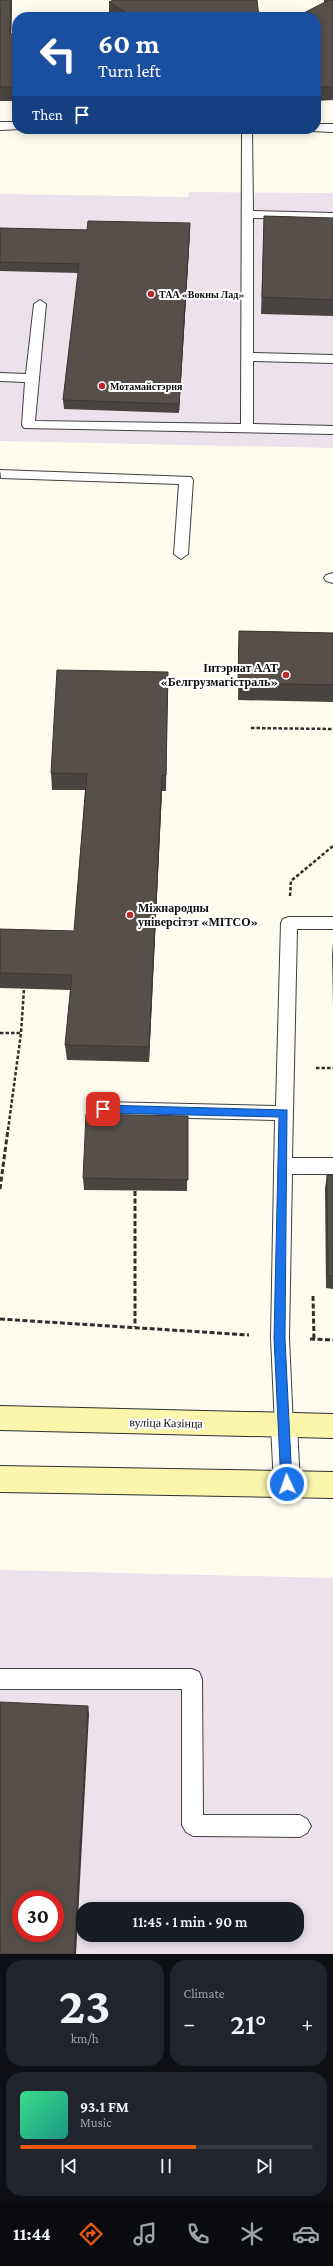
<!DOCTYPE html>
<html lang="en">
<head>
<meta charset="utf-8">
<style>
  body { margin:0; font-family:"Crimson Pro",serif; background:#20242c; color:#f1f3f6; height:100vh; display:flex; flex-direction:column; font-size:15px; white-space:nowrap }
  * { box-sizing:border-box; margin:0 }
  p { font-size:13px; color:#9ea1a6 }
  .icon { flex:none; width:22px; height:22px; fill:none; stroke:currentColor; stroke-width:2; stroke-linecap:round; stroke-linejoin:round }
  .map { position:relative; height:1954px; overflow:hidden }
  .drawer { display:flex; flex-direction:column; gap:6px; padding:6px; background:#0d0f14; flex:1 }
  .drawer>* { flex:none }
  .top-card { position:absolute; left:12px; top:12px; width:309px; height:122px; border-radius:16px; box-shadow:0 2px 10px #0003; background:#1a4fa0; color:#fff; overflow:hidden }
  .speed { position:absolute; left:12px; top:1890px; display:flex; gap:8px; font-size:20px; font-weight:700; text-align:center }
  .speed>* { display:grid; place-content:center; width:52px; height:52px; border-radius:50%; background:#171b24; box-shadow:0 2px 10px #0003; line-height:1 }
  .speed .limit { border:6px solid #d22; background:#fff; color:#111 }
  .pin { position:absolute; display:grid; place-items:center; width:34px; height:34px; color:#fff; margin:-17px; border-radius:8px; box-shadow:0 2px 6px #0006 }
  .me { position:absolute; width:44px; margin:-22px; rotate:357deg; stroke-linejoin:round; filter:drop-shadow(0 0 3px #0008) }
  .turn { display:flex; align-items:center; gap:14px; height:84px; padding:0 20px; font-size:18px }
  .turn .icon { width:52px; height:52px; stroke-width:2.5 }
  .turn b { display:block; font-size:28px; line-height:34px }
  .then { display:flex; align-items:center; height:38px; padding:0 20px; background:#0003; gap:8px; font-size:15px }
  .big { font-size:30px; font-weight:600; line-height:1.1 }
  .drawer .card { flex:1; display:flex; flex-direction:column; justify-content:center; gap:6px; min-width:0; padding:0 14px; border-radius:16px; background:#20242c }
  .drawer .dial { align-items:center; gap:0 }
  .dial b { font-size:52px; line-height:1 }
  .song { display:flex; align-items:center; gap:12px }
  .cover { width:48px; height:48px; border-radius:6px; background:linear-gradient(135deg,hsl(150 70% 55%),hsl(170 70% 35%)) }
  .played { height:4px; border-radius:2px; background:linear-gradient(90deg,#ea580c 60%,#363941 60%) }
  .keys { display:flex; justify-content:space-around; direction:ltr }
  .heat { display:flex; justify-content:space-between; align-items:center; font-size:22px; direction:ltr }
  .drawer .tiles { flex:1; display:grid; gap:6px; grid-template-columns:1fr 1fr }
  .card:last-child { grid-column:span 2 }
  .trip { position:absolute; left:76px; top:1902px; width:228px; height:40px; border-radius:16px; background:#171b24; box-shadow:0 2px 10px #0003; font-weight:600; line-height:40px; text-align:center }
  .dock { display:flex; height:64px; justify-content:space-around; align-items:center; background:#090b0e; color:#9ea1a6 }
  .dock .icon { width:28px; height:28px }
  .dock .current { color:#ea580c }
  .dock b { font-size:18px; color:#f1f3f6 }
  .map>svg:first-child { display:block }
  .industrial { fill:#ebe2ec; fill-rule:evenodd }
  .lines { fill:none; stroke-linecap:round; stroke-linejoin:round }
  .service-casing { stroke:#404040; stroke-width:2 }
  .minor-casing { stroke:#404040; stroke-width:2 }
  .tertiary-casing { stroke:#404040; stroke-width:2 }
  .secondary-casing { stroke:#2f2f2f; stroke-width:2 }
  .path-far1 { stroke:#2f2f2f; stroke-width:2.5; stroke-dasharray:3.5 2; stroke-linecap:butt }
  .path { stroke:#2f2f2f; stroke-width:3; stroke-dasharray:5 2.5; stroke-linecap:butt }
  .service { fill:#fff; fill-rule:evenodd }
  .minor { fill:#fff; fill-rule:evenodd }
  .tertiary { fill:#fff; fill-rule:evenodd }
  .secondary { fill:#fbf6ac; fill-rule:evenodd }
  .wall { fill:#4a4440 }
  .shaded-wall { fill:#3c3734 }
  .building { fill:#564f4a; stroke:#3c3734; fill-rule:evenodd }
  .route { fill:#1a73e8; stroke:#114b97 }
  .poi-dot { fill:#b82b2c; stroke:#fff; stroke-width:1.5 }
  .labels { text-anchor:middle; stroke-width:4; stroke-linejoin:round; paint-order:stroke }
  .far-poi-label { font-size:10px; font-weight:bold; fill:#0d0d0d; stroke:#fff; text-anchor:start }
  .poi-label { font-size:12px; font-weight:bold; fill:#0d0d0d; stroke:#fff; text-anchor:end }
  .street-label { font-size:12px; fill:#0d0d0d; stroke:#fff }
</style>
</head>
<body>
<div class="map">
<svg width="333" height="1954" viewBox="0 0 333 1954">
  <rect width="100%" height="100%" fill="#fefcef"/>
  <!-- industrial -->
  <path class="industrial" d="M189,192l144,1v255l-333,-7v-247l188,3z
    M0,1570l333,8v376h-333zM21,1899h34v34h-34zM83,1909h214v26h-214z"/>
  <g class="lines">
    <!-- service casing -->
    <g class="service-casing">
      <path id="service" d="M242,129h10l1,82 80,2v6l-80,-1v135l80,2v8l-80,-2v63l80,2v8l-309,-6 -2,-3 3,-43 -25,-1v-8l26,1 8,-70 6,-4 6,4 -11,117 206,3z
        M0,470l191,7 2,3 -5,74 -7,5 -7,-5 5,-70 -178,-6z
        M333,573v10l-7,-2 -2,-3 2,-3z
        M289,917h44v12h-36l-5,229h41v16h-41l-3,164 4,88 -2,6 -7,3 -7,-3 -2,-6 -4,-88 4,-218 -172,-4 -6,-2 -2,-5 2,-5 6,-2 173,4 5,-183 2,-4z
        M0,1669h192l7,3 3,7 1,136h97l7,4 4,7 -4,7 -7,4 -107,-1 -7,-4 -4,-7v-136h-182z"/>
    </g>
    <!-- minor casing -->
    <g class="minor-casing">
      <path id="minor" d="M284,1414l9,3 4,9 3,58 -4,9 -9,4 -9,-4 -4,-9 -3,-58 4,-9z"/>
    </g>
    <!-- tertiary casing -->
    <g class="tertiary-casing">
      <path id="tertiary" d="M0,122h17v7h5l-22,1z
        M316,124h17v8l-22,-1 -2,-2h7z"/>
    </g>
    <!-- secondary casing -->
    <g class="secondary-casing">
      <path id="secondary" d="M0,1406l333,8v24l-333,-8z
        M0,1466l333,6v26l-333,-6z"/>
    </g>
    <!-- path-far1 -->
    <path class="path-far1" d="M251,728l82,1
      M290,896l1,-15 42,-35
      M0,1033h21
      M316,1068h17
      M8,1130l13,-97 3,-44"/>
    <!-- path -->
    <path class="path" d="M0,1189l8,-60
      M135,1191v136
      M313,1296l1,43
      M0,1319l249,16
      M310,1339l23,1"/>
    <!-- service -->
    <use href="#service" class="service"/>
    <!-- minor -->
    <use href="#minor" class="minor"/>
    <!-- tertiary -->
    <use href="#tertiary" class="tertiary"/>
    <!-- secondary -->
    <use href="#secondary" class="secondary"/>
  </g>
  <!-- wall -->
  <path class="wall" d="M0,0h12l-1,34h6v67h-17z
    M324,0h9v100l-17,1v-84l8,-15z
    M109,2l150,15h-147l-3,-2z
    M264,216l69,2v98l-72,-2z
    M0,228l190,4 -11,181 -115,-4 -1,-9 15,-127 -78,-2z
    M239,631l94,2v69l-95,-2z
    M168,672l-2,119h-4l-13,271 -82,-2 -2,-15 5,-55 -70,-2v-59l74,2 11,-141h-33l-1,-17z
    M333,943v63l-1,-51z
    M188,1116l-1,75 -103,-1 -1,-12z
    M327,1175h6v114l-7,-1 -1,-100z"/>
  <!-- shaded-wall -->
  <path class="shaded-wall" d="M11,0h1l-1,47 -1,-13z
    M190,223v9l-11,181v-9z
    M162,775v16l-13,271v-15z
    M88,1706l1,8 -13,240h-2z"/>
  <!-- building -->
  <path class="building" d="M0,0h11l-1,34h7v53h-17z
    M113,0h144l2,17h-126l-24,-15z
    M327,0h6v87h-17v-70h-20l31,-16z
    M264,216l69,2v82l-71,-3z
    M88,221l102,2 -11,181 -116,-4 16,-136 -79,-2v-34l87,2z
    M239,631l94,2v52l-95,-2z
    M57,670l111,2 -2,103h-4l-13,272 -84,-2 7,-70 -72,-2v-44l74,2 13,-157 -36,-1z
    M86,1114l102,2v64l-105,-2z
    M327,1175h6v101h-5z
    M0,1702l88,4 -14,248h-74zM21,1899h34v34h-34z"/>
  <!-- route -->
  <path class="route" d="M103,1105l184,5 -2,228 7,146 -1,4 -4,2 -6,-6 -7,-146 5,-221 -176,-4 -5,-4z"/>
  <!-- markers -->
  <g class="poi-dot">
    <circle cx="151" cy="294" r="4"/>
    <circle cx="102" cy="386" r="4"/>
    <circle cx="286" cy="675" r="4"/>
    <circle cx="130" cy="915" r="4"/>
  </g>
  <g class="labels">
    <!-- far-poi labels -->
    <g class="far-poi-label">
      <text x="159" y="298">ТАА «Вокны Лад»</text>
      <text x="110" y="390">Мотамайстэрня</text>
    </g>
    <!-- poi labels -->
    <g class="poi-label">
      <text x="278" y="672">Інтэрнат ААТ<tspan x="278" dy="14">«Белгрузмагістраль»</tspan></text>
      <text x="138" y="912" text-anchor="start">Міжнародны<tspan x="138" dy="14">універсітэт «МІТСО»</tspan></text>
    </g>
    <!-- street labels -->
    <g class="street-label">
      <text transform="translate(166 1423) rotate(1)" y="4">вуліца Казінца</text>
    </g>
  </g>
</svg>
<div class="speed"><div class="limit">30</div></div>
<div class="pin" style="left:103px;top:1109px;background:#d93025"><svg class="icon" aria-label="arrive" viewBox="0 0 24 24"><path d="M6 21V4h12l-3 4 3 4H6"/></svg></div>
<svg class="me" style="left:287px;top:1484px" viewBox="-20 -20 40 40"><circle r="17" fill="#1a73e8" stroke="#fff" stroke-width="3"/><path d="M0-11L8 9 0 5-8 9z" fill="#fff"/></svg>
<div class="trip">11:45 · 1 min · 90 m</div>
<div class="top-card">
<div class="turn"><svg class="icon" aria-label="left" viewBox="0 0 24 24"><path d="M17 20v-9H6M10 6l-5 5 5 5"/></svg><div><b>60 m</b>Turn left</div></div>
<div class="then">Then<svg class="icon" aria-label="arrive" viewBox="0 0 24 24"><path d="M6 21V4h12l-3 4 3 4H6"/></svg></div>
</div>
</div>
<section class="drawer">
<div class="tiles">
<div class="card dial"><b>23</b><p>km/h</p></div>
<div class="card"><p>Climate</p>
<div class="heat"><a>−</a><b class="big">21°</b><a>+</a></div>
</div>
<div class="card">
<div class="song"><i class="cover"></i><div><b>93.1 FM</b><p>Music</p></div></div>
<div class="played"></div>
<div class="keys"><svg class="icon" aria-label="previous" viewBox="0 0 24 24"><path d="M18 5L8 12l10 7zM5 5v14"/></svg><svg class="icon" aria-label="pause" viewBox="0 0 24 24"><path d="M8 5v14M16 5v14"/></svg><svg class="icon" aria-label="next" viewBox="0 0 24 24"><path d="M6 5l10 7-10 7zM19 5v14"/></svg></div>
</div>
</div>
</section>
<nav class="dock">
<b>11:44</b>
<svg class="icon current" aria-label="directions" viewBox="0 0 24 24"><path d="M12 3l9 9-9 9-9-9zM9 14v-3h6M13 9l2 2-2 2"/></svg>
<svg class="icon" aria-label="music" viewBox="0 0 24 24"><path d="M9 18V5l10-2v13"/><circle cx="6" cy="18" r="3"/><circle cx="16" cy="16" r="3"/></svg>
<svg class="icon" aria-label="phone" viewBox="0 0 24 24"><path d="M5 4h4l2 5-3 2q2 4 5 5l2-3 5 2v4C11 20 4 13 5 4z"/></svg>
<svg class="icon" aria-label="climate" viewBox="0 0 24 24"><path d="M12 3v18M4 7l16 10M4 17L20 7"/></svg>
<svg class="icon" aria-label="car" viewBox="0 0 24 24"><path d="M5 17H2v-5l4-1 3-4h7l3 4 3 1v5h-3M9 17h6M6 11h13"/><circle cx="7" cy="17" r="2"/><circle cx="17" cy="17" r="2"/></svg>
</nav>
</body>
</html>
